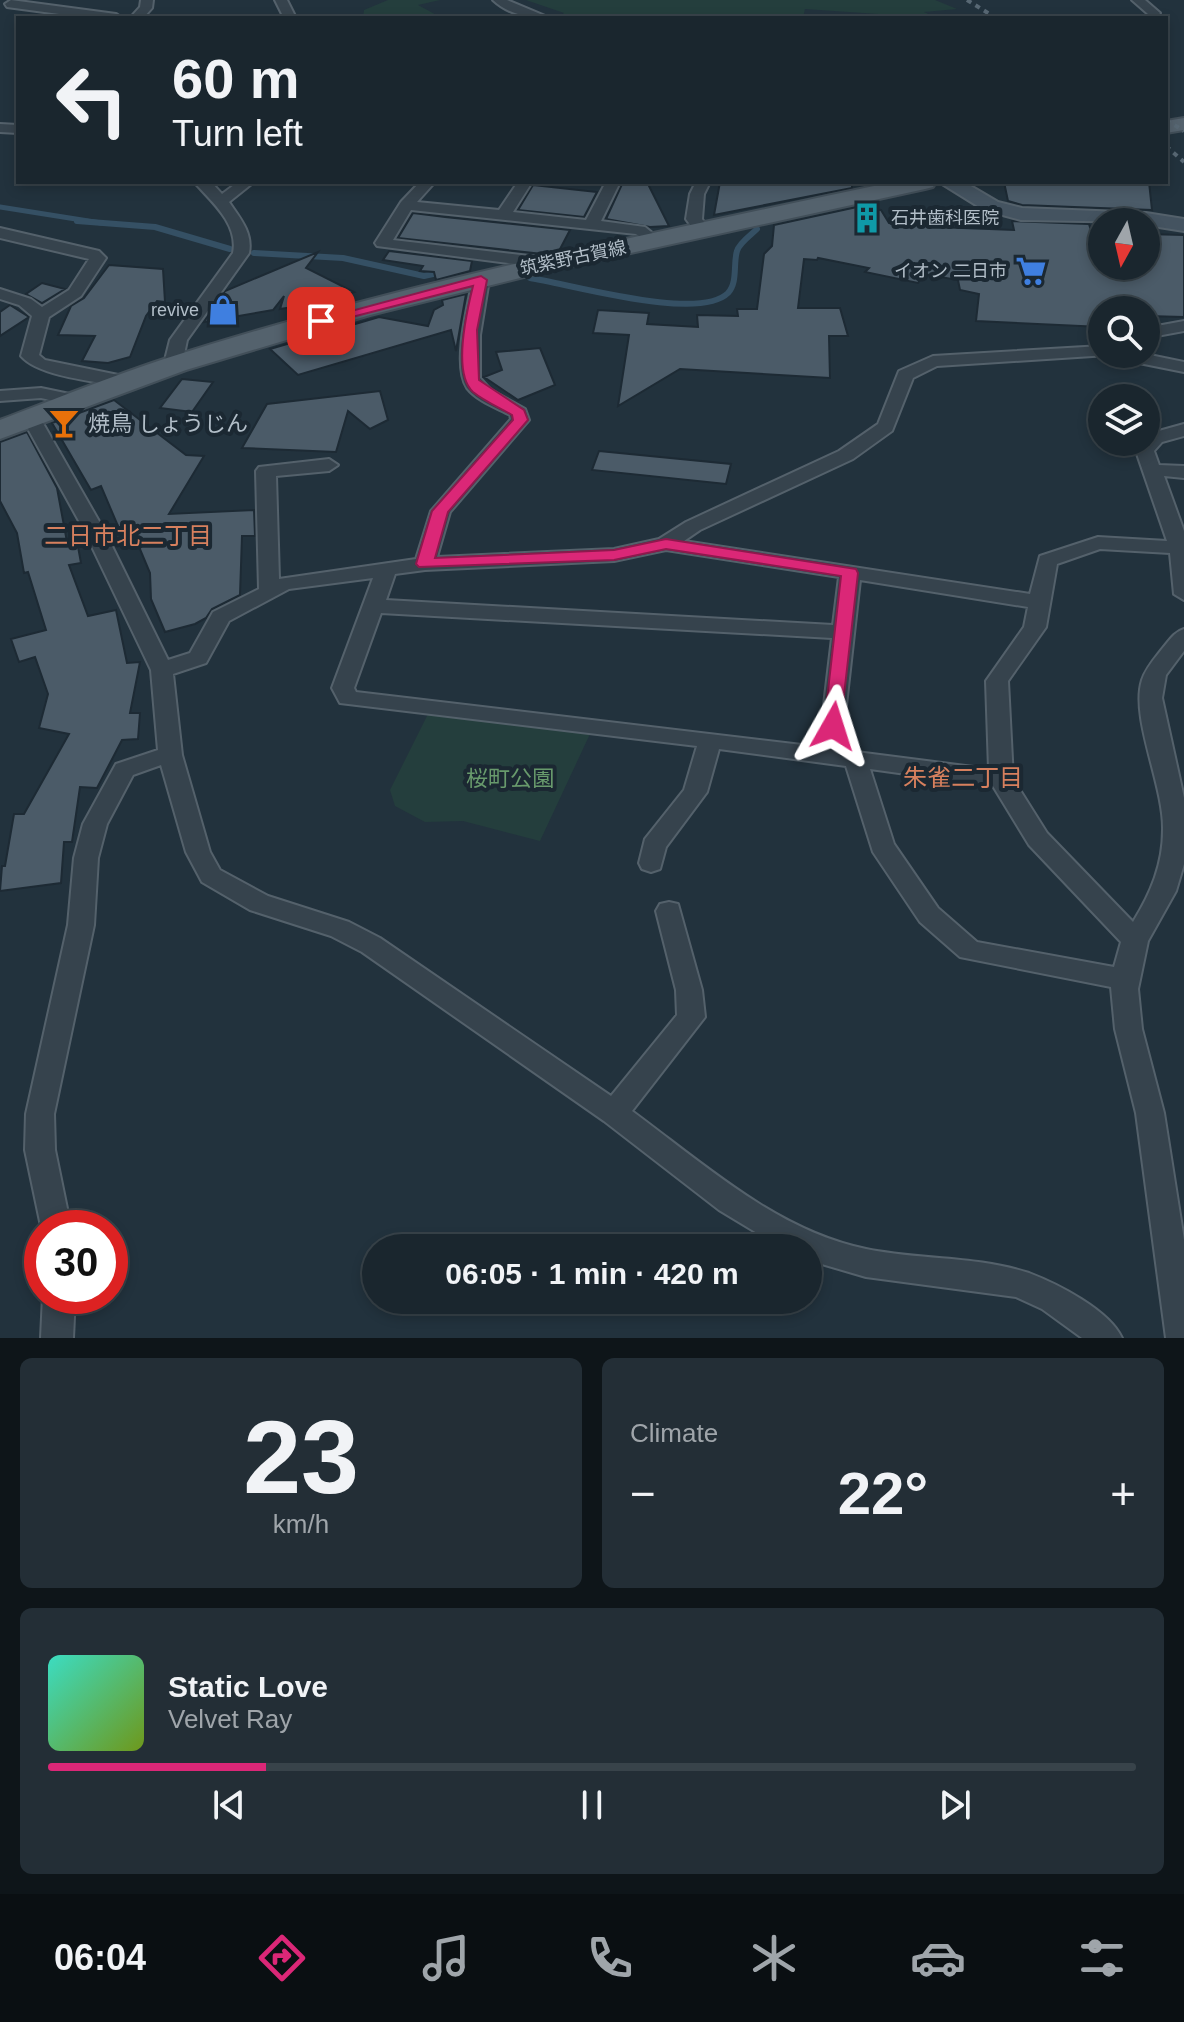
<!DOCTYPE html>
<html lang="en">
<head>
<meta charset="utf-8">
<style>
  body { margin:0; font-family:Helvetica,"Noto Sans JP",sans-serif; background:#232e36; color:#f1f3f6; height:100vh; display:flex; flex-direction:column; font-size:30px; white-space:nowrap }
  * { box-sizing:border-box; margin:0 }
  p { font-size:26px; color:#9fa5aa }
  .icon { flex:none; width:44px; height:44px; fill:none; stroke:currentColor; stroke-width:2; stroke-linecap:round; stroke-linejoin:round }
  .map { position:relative; height:1338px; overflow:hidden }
  .sheet { display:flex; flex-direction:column; gap:20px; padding:20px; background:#0e1519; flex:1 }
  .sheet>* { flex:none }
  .top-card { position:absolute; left:16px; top:16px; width:1152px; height:168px; border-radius:0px; box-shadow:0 4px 12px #0003,0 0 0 2px #38434a; background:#1a262e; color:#f1f3f6; overflow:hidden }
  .needle { width:52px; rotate:188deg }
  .buttons { position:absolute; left:1088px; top:208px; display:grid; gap:16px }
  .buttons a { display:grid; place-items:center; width:72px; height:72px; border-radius:50%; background:#1a262e; box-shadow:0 4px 12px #0003,0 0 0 2px #38434a; font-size:40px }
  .speed { position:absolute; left:24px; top:1210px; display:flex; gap:16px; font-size:40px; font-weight:700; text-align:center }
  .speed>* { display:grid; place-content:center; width:104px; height:104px; border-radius:50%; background:#1a262e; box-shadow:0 4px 12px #0003,0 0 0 2px #38434a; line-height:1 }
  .speed .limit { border:12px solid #d22; background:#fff; color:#111 }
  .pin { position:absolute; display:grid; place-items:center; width:68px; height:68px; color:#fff; margin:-34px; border-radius:16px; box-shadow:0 4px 12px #0006 }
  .me { position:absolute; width:88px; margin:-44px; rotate:6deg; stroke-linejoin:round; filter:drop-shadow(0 0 6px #0008) }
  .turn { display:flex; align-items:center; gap:28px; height:168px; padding:0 24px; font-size:36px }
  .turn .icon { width:104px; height:104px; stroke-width:2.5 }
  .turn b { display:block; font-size:56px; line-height:68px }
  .big { font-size:60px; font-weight:700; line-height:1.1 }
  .sheet .widget { flex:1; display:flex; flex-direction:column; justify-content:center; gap:12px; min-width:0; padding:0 28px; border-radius:12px; background:#232e36 }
  .sheet .dial { align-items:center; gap:0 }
  .dial b { font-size:104px; line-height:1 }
  .song { display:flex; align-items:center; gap:24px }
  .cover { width:96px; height:96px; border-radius:12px; background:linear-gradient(135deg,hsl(170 70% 55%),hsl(80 70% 35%)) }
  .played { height:8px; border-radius:4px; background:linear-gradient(90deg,#db2777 20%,#38434a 20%) }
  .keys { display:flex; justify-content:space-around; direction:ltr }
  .heat { display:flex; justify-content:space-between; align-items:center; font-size:44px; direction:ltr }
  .sheet .tiles { flex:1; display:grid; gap:20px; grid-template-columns:1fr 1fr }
  .widget:last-child { grid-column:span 2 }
  .trip { position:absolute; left:362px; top:1234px; width:460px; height:80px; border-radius:40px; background:#1a262e; box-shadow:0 4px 12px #0003,0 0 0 2px #38434a; font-weight:700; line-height:80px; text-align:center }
  .menu { display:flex; height:128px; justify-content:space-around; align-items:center; background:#0a0f12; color:#9fa5aa }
  .menu .icon { width:56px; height:56px }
  .menu .current { color:#db2777 }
  .menu b { font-size:36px; color:#f1f3f6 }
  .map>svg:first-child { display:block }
  .green { fill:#243e3d }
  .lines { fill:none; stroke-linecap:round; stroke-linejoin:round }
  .stream-far1 { stroke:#355064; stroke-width:5 }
  .stream { stroke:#355064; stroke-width:6 }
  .building { fill:#4b5b68; stroke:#1d2a34; stroke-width:2 }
  .minor-casing { stroke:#54616b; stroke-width:4 }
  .secondary-casing { stroke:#54616b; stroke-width:4 }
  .primary-casing { stroke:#424f59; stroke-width:4 }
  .minor { fill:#36434d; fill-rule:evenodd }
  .secondary { fill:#445360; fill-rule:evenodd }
  .primary { fill:#54626d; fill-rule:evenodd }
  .rail { stroke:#586874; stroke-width:4; stroke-dasharray:5 5; stroke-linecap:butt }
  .route { fill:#db2777; stroke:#8e194d; stroke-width:2 }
  .labels { text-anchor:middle; stroke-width:8; stroke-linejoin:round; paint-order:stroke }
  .far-poi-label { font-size:18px; fill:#b2bec8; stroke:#1b2832; text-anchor:end }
  .far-street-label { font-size:18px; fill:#b2bec8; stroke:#1b2832 }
  .poi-label { font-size:22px; fill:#b2bec8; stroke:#1b2832; text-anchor:start }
  .park-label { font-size:22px; fill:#689a6c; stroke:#1b2832 }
  .neighbourhood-label { font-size:24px; fill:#d7805e; stroke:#1b2832 }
</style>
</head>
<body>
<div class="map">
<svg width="1184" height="1338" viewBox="0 0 1184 1338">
  <rect width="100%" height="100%" fill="#22323d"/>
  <!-- green -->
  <path class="green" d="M388,0h52l-22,5 24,13h-79l1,-8z
    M526,0h409l22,9 -33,3 13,6 -132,-9 -2,9h-245l6,-5z
    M428,714l162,20 -50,107 -77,-20 -38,1 -30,-16 -5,-16z"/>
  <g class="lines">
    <!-- stream-far1 -->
    <path class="stream-far1" d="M0,207l101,16"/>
    <!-- stream -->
    <path class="stream" d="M77,221l78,6 75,22
      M254,253l89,5 81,18 18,-4
      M530,278c40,6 169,44 198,15 10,-11 5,-29 9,-42 2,-8 14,-16 20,-22"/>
  </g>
  <!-- building -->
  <path class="building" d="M623,182h24l22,44 -19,1 -44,-8z
    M720,182h132v6l-138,27z
    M1004,182h145l3,28 -130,-5 -14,-4z
    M533,185l64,7 -13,25 -66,-7z
    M857,207l24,3 8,13 47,4 78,3 -2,-9 77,3 13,42h44v-32l38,1v82l-38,-1v-6h-44v17l-126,-6 3,-27 -19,-4 -2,-10 -34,-6 -6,9 -53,-11 4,-4 -51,-10 -1,2 -13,-1 -6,49h42l8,28h-19l1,42 -150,-9 -62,37 11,-71 -36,-2 5,-23 51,3 -2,11 51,3 -1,-12 41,1 -1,-7h20l7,-55 8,-8 2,-21z
    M413,213l32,4 125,13 -11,21 -16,3 -145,-16z
    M389,251l83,10 -2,10 -34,9 -2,-8 -14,-1 3,-5 -40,-6z
    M318,252l-12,16 48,24 -27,10 -47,7 4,-13 -11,14 -69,12 21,-31z
    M109,265l54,4 2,33 -8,-1 -11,15 -16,41 -22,6 -26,-2 13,-25 -37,-1 13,-29 13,-8z
    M42,283l23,6 -23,14 -16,-9z
    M466,294l-10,57 -5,-21 -153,45 -28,-26 109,-32 49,9 6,-16 9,-5 -1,-5z
    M10,305l19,12 -29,19v-24z
    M540,348l15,37 -37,15 -34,-23 18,-7 -6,-18z
    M182,379l31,3 -21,30 -32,-4z
    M380,391l8,29 -18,9 -22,-18 -12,41 -94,-4 25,-44z
    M114,400l72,55 18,1 -35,58 85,-4 1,26h-13l-2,59 -28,14 -6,9 -11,6 -30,8 -14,-33 -1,-26 -13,-31 -11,3 -25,-59 -10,4 -39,-67z
    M27,432l30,56 10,54 10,-1 4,22 -12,2 19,51 28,-6 11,53 13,-1 -10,51h10l-2,26 -16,1 -25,48 -17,-1 -8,55h-8l-3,41 -61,8 2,-25h3l9,-52h10l45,-80 -30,-6 9,-34 -13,-37 -16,5 -8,-23 35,-9 -18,-58 -4,1 -7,-40 -17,-32v-59z
    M599,451l132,13 -5,20 -134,-14z"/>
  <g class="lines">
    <!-- minor casing -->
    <g class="minor-casing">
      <path id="minor" d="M11,0l105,14 6,4h-33l-82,-11 -2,-3z
        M141,0h12l-1,8 -9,10h-13l10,-11z
        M275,0h12l9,18h-12z
        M493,0h14l43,18c-21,0 -41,-3 -57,-18z
        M1132,0h13l15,13 -3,5h-12l3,-4z
        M0,124l18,1v8l-18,-1z
        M194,182h17l11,12 16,-12h16l-25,20c11,16 24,31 20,51l-62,87 -5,24 -9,5 -9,-5 6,-24 63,-87c6,-29 -22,-52 -39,-71z
        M420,182h15l-18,20 82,8 19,-28h14l-19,30 73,8 20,-38h14l-19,39 44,6 17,14 -8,5 -18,-12 -225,-24 -18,30 154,18 8,5 -8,5 -170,-22 -2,-3 26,-41z
        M696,182h14l-6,12 -2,25 8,12 -8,5 -5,-2 -11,-15 4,-25z
        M0,228l99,23 7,7 -25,38 -32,21 -10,38 6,5 88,18 3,4 -3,4 -6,1c-28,-5 -88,-10 -106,-31l11,-40 -13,-11 -19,-6v-10l31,10 11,8 27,-17 20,-31 -89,-21z
        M481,275l8,5 -9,55v43l11,12 34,19 4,11 -79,92 -13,45 177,-8 45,-10 27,-17 153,-71 39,-27 21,-53 34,-15 169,-10v8l6,1 -171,11 -24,12 -21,53 -39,28 -153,71 -16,11 346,53 10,-38 58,-19 69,4 -31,-90 6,-9h4l2,-8 36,-10v12l-22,6 -8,9 5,14 25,1v12l-20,-2 20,55v69l-10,-6 -4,-41 -70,-4 -43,15 -11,63 -38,54 5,98 34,54 86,89c18,-29 30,-58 30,-92 1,-45 -33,-112 -21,-150 4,-12 13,-22 20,-31 7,-8 12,-17 22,-20v22l-18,24 -4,23 22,100v66l-8,27 -28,50 -10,48 4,40 22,84 20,127v98h-18l-30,-225 -21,-84 -4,-42 -151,-30 -40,-35 -47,-70 -27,-86 -127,-17 -12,43 -41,55 -6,22 -9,3 -9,-3 -3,-6 6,-24 39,-49 13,-44 -357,-43 -8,-15 41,-110 -84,11 -60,32 -23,42 -33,11 9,81 28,97 10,18 48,26 81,26 31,16 231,158 66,-81 -1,-25 -20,-79 4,-7 9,-2 9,2 24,86 3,27 -73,94c72,53 145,120 234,138 53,11 111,7 163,24 29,11 80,37 93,65h-40l-40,-29 -26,-12 -150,-20 -58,-17v-12h-26l-63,-38 -115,-89 -242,-169 -31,-16 -81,-26 -48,-28 -16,-30 -25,-87 -28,10 -26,49 -9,34 -4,67 -40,189 1,36 16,78h-29v3l-17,-81 1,-36 42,-189 6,-67 9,-34 33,-60 42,-14 -7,-80 -67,-140 -62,-112 9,-5 9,5 64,112 64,130 22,-7 23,-41 46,-23 -3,-118 3,-4 70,-8 9,6 -9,6 -53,5 3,103 137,-20 15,-48 80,-92 -1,-4c-13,-7 -33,-14 -43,-27 -15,-23 1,-83 6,-108zM666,550l173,27 -6,48 -447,-25 9,-26 30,-4 189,-9zM860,580l168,27 -4,20 -38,54 3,88 -148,-19zM381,613l451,25 -13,109 -463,-55 -2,-4zM870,769l123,17 36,59 92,97 -7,25 -137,-25 -39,-34 -44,-64z
        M1184,321v10l-38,7v-10z
        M1110,354h35l39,8v10l-65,-13z
        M41,388l43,9 3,4 -9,5 -37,-8 -41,3v-10z
        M43,1296h32l-2,42h-32z"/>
    </g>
    <!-- secondary casing -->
    <g class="secondary-casing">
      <path id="secondary" d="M939,182h25l34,20 24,6 124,5 38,6v12l-38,-6v-3l-125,-2 -37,-10z"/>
    </g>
    <!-- primary casing -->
    <g class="primary-casing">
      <path id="primary" d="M1184,118v12l-18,3v-12z
        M893,182h43l-3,5 -8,2 -377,82 -178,44 -184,55 -186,69v-19c55,-21 109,-43 164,-61 239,-77 485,-125 729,-177z"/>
    </g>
    <!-- minor -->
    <use href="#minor" class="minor"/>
    <!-- secondary -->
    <use href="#secondary" class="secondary"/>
    <!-- primary -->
    <use href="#primary" class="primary"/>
    <!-- rail -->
    <path class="rail" d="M967,0l29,18
      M1166,120l18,11
      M1166,146l18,16"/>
  </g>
  <!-- route -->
  <path class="route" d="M481,276l6,4 -10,50 2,50 45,30 4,10 -80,92 -13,46 179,-8 52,-11 190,30 2,4 -18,157 -7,2 -9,-6 17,-150 -175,-27 -52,11 -195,7 -3,-3 16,-53 81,-91 -1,-5c-12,-7 -28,-14 -39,-23 -21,-19 -6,-82 0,-106l-152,39 -7,-4z"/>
  <!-- icons -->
  <defs>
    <g id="building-bare" transform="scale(2.4)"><path d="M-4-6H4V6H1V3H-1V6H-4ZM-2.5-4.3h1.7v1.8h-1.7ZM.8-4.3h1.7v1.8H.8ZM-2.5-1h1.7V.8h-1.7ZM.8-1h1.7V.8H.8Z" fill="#0f9aa8" stroke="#1b2832" stroke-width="2.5" paint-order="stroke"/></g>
    <g id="supermarket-bare" transform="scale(2.4)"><path d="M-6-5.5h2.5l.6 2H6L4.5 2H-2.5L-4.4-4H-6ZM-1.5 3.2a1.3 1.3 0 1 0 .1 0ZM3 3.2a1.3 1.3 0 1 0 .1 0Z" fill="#3f7fe0" stroke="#1b2832" stroke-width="2.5" paint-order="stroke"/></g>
    <g id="shop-bare" transform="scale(2.4)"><path d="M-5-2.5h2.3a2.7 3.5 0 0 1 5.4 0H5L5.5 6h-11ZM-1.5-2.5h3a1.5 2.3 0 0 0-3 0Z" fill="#3f7fe0" stroke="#1b2832" stroke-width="2.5" paint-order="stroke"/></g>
    <g id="bar-bare" transform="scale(2.4)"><path d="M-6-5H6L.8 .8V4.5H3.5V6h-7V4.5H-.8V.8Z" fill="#e8710a" stroke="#1b2832" stroke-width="2.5" paint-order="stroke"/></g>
  </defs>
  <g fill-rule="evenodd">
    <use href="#building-bare" x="867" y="218"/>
    <use href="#supermarket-bare" x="1031" y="271"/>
    <use href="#shop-bare" x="223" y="310"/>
    <use href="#bar-bare" x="64" y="423"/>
  </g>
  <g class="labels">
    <!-- far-poi labels -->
    <g class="far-poi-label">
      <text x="891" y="224" text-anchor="start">石井歯科医院</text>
      <text x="1007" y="277">イオン 二日市</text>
      <text x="199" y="316">revive</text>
    </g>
    <!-- far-street labels -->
    <g class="far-street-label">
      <text transform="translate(573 258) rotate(-12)" y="6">筑紫野古賀線</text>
    </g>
    <!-- poi labels -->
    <g class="poi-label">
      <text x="88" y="431">焼鳥 しょうじん</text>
    </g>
    <!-- park labels -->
    <g class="park-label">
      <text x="510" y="786">桜町公園</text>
    </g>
    <!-- neighbourhood labels -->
    <g class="neighbourhood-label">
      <text x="128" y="544">二日市北二丁目</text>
      <text x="963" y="786">朱雀二丁目</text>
    </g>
  </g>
</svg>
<div class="buttons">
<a><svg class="needle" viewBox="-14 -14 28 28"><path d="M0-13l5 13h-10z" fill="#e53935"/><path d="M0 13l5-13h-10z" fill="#9fa5aa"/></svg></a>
<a><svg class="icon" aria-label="search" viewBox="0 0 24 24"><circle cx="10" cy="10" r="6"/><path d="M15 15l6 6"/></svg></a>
<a><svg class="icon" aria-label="layers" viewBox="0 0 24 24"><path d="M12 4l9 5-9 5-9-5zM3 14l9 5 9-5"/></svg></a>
</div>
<div class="speed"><div class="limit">30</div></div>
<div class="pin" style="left:321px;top:321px;background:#d93025"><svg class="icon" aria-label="arrive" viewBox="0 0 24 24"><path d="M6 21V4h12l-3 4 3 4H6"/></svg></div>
<svg class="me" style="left:833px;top:726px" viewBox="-20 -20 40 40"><path d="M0-17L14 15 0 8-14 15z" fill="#db2777" stroke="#fff" stroke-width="4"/></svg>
<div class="trip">06:05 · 1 min · 420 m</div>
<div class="top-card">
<div class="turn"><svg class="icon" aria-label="left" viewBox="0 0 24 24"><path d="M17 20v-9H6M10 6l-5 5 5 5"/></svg><div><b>60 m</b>Turn left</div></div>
</div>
</div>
<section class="sheet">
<div class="tiles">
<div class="widget dial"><b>23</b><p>km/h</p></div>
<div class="widget"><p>Climate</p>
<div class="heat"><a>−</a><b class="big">22°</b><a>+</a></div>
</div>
<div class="widget">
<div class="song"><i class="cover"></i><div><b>Static Love</b><p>Velvet Ray</p></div></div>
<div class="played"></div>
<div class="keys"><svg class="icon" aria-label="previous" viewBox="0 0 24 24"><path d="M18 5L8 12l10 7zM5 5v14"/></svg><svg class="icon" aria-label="pause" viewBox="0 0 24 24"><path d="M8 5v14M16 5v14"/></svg><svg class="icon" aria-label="next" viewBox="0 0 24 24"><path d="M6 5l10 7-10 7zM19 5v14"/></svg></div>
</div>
</div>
</section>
<nav class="menu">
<b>06:04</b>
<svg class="icon current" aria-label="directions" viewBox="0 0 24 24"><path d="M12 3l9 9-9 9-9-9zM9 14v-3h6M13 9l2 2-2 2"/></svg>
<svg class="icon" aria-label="music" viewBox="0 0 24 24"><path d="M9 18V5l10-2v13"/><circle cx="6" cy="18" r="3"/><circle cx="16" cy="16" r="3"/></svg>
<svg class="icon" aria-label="phone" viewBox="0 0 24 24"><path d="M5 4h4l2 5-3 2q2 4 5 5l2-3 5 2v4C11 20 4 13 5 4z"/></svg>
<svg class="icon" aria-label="climate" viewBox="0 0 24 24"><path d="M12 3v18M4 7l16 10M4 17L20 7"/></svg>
<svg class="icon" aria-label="car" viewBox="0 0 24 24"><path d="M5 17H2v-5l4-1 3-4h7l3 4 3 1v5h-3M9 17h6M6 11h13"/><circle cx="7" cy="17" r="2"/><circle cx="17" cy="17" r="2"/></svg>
<svg class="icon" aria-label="filters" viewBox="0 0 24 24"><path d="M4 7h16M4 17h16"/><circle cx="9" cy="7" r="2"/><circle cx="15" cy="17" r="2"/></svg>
</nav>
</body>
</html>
